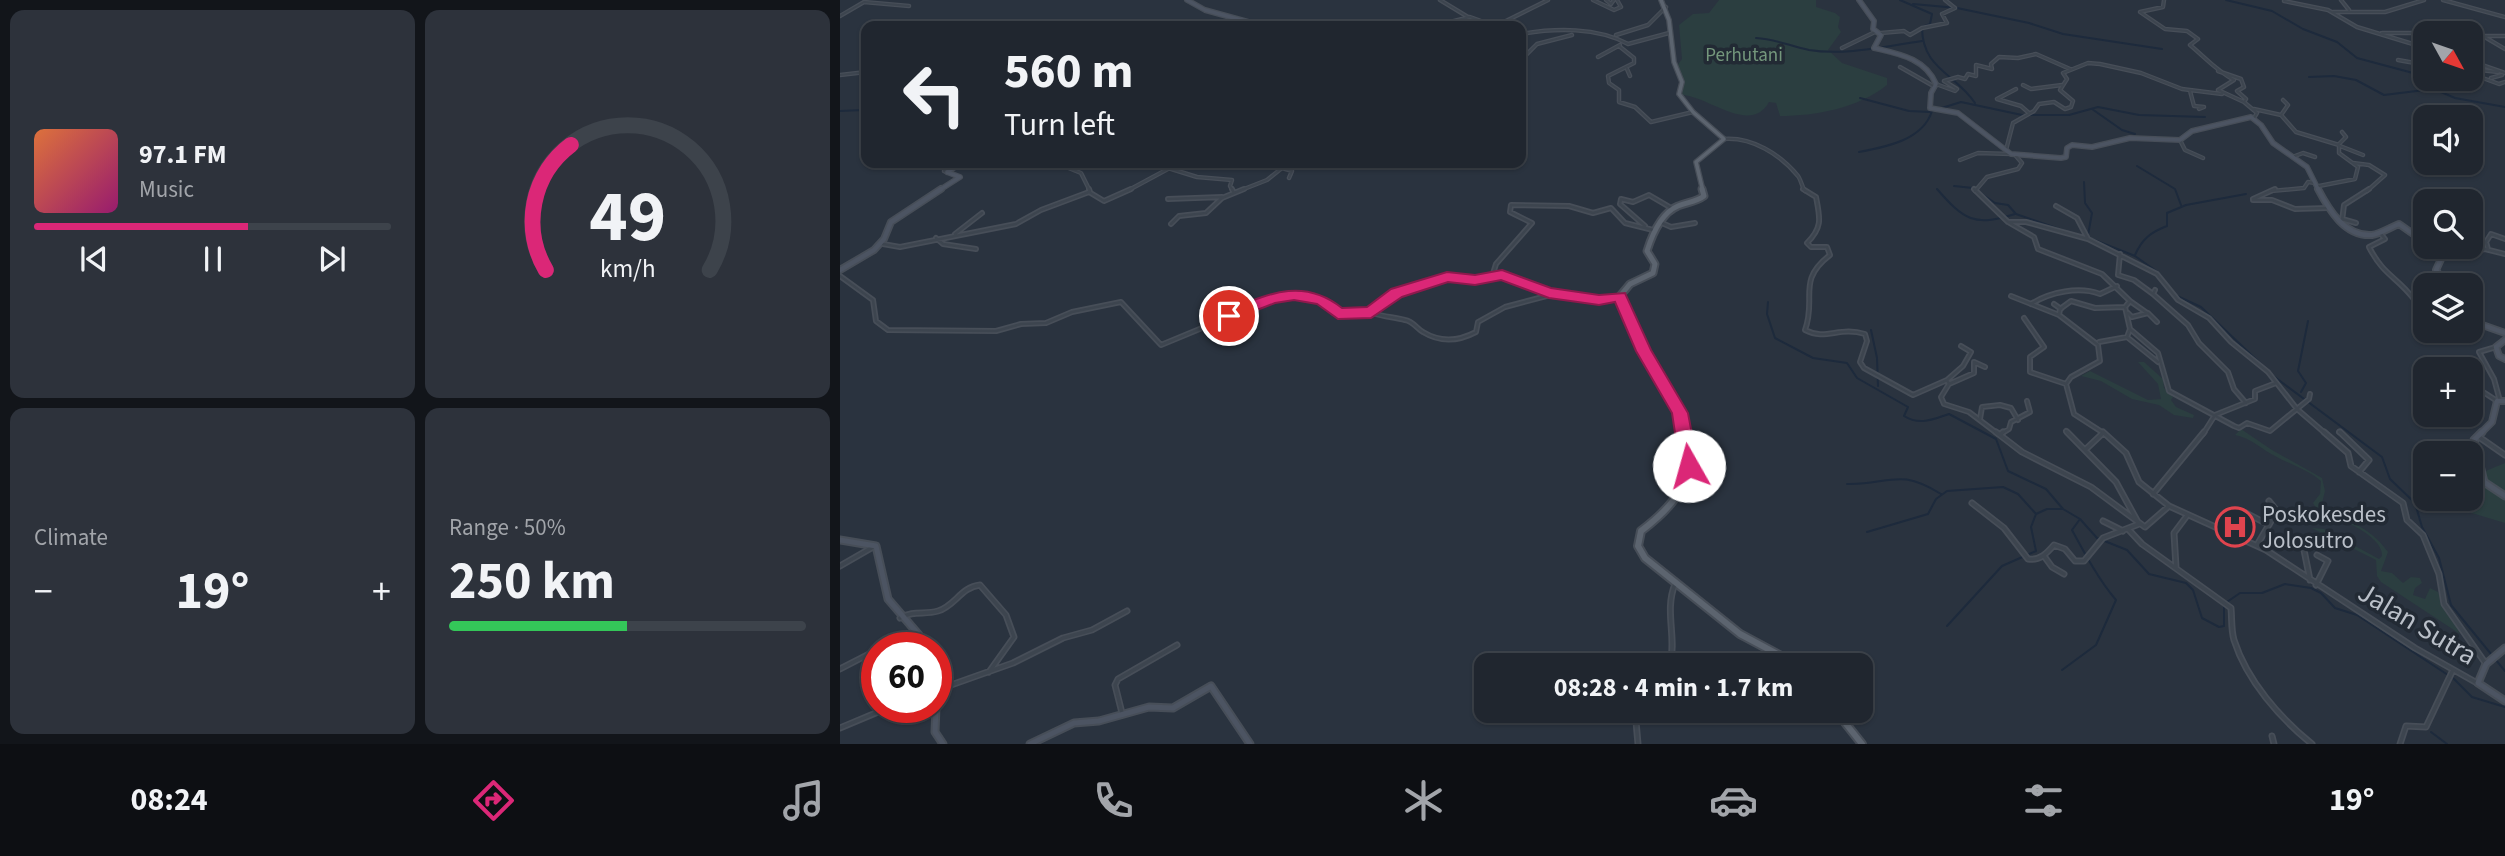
<!DOCTYPE html>
<html lang="en">
<head>
<meta charset="utf-8">
<style>
  body { margin:0; font-family:"Source Sans 3",sans-serif; background:#2d323b; color:#f1f3f6; height:100vh; display:flex; flex-direction:column; font-size:26px; white-space:nowrap }
  * { box-sizing:border-box; margin:0 }
  p { font-size:23px; color:#a2a5aa }
  .icon { flex:none; width:38px; height:38px; fill:none; stroke:currentColor; stroke-width:2; stroke-linecap:round; stroke-linejoin:round }
  .map { position:relative; flex:1; overflow:hidden }
  .drawer { display:flex; flex-direction:column; gap:10px; padding:10px; background:#12151a; width:840px }
  .drawer>* { flex:none }
  .banner { position:absolute; left:21px; top:21px; width:665px; height:147px; border-radius:14px; box-shadow:0 2px 5px #0004,0 0 0 2px #3d434b; background:#20262f; color:#f1f3f6; overflow:hidden }
  .needle { width:46px; rotate:130deg }
  .tools { position:absolute; left:1573px; top:21px; display:grid; gap:14px }
  .tools a { display:grid; place-items:center; width:70px; height:70px; border-radius:14px; background:#20262f; box-shadow:0 2px 5px #0004,0 0 0 2px #3d434b; font-size:35px }
  .speed { position:absolute; left:21px; top:632px; display:flex; gap:14px; font-size:35px; font-weight:700; text-align:center }
  .speed>* { display:grid; place-content:center; width:91px; height:91px; border-radius:50%; background:#20262f; box-shadow:0 2px 5px #0004,0 0 0 2px #3d434b; line-height:1 }
  .speed .limit { border:10px solid #d22; background:#fff; color:#111 }
  .pin { position:absolute; display:grid; place-items:center; width:60px; height:60px; color:#fff; margin:-30px; border:4px solid #fff; border-radius:50%; box-shadow:0 2px 7px #0007 }
  .me { position:absolute; width:77px; margin:-38px; rotate:353deg; stroke-linejoin:round; filter:drop-shadow(0 0 5px #0008) }
  .turn { display:flex; align-items:center; gap:24px; height:147px; padding:0 28px; font-size:32px }
  .turn .icon { width:91px; height:91px; stroke-width:2.5 }
  .turn b { display:block; font-size:49px; line-height:60px }
  .big { font-size:52px; font-weight:700; line-height:1.1 }
  .drawer .card { flex:1; display:flex; flex-direction:column; justify-content:center; gap:10px; min-width:0; padding:0 24px; border-radius:14px; background:#2d323b }
  .drawer .dial { align-items:center; gap:0 }
  .dial svg { height:182px; overflow:visible; fill:none; stroke:#3d434b; stroke-width:7; stroke-linecap:round; text-anchor:middle }
  .dial text { fill:#f1f3f6; stroke:none }
  .song { display:flex; align-items:center; gap:21px }
  .cover { width:84px; height:84px; border-radius:10px; background:linear-gradient(135deg,hsl(20 70% 55%),hsl(320 70% 35%)) }
  .played { height:7px; border-radius:4px; background:linear-gradient(90deg,#db2777 60%,#3d434b 60%) }
  .keys { display:flex; justify-content:space-around; direction:ltr }
  .heat { display:flex; justify-content:space-between; align-items:center; font-size:38px; direction:ltr }
  .charge { height:10px; border-radius:5px; background:linear-gradient(90deg,#34c759 50%,#3d434b 0) }
  .drawer .tiles { flex:1; display:grid; gap:10px; grid-template-columns:repeat(2,1fr) }
  .trip { position:absolute; left:634px; top:653px; width:399px; height:70px; border-radius:14px; background:#20262f; box-shadow:0 2px 5px #0004,0 0 0 2px #3d434b; font-weight:700; line-height:70px; text-align:center }
  .tabs { display:flex; height:112px; justify-content:space-around; align-items:center; background:#0d0f13; color:#a2a5aa }
  .tabs .icon { width:49px; height:49px }
  .tabs .on { color:#db2777 }
  .tabs b { font-size:32px; color:#f1f3f6 }
  main { display:flex; flex:1; min-height:0 }
  .map>svg:first-child { display:block }
  .green { fill:#2b3e40 }
  .lines { fill:none; stroke-linecap:round; stroke-linejoin:round }
  .stream { stroke:#1d2a3c; stroke-width:2 }
  .street-far2-casing { stroke:#474e58; stroke-width:4.5 }
  .street-far1-casing { stroke:#474e58; stroke-width:6 }
  .street-casing { stroke:#474e58; stroke-width:7 }
  .secondary-far2-casing { stroke:#474e58; stroke-width:6 }
  .secondary-far1-casing { stroke:#474e58; stroke-width:8 }
  .secondary-casing { stroke:#474e58; stroke-width:9 }
  .primary-far2-casing { stroke:#474e58; stroke-width:6 }
  .primary-far1-casing { stroke:#474e58; stroke-width:9 }
  .primary-casing { stroke:#474e58; stroke-width:10 }
  .street-far2 { stroke:#3d454f; stroke-width:2 }
  .street-far1 { stroke:#3d454f; stroke-width:2.5 }
  .street { stroke:#3d454f; stroke-width:3.5 }
  .secondary-far2 { stroke:#4c5462; stroke-width:3.5 }
  .secondary-far1 { stroke:#4c5462; stroke-width:4.5 }
  .secondary { stroke:#4c5462; stroke-width:5 }
  .primary-far2 { stroke:#5c646f; stroke-width:3.5 }
  .primary-far1 { stroke:#5c646f; stroke-width:5 }
  .primary { stroke:#5c646f; stroke-width:6 }
  .route { fill:#db2777; stroke:#8e194d; stroke-width:2 }
  .labels { text-anchor:middle; stroke-width:7; stroke-linejoin:round; paint-order:stroke }
  .far-park-label { font-size:19px; fill:#74977c; stroke:#222a34 }
  .poi-label { font-size:23px; fill:#bac0c9; stroke:#222a34; text-anchor:start }
  .near-street-label { font-size:28px; fill:#bac0c9; stroke:#222a34 }
</style>
</head>
<body>
<main>
<section class="drawer">
<div class="tiles">
<div class="card">
<div class="song"><i class="cover"></i><div><b>97.1 FM</b><p>Music</p></div></div>
<div class="played"></div>
<div class="keys"><svg class="icon" aria-label="previous" viewBox="0 0 24 24"><path d="M18 5L8 12l10 7zM5 5v14"/></svg><svg class="icon" aria-label="pause" viewBox="0 0 24 24"><path d="M8 5v14M16 5v14"/></svg><svg class="icon" aria-label="next" viewBox="0 0 24 24"><path d="M6 5l10 7-10 7zM19 5v14"/></svg></div>
</div>
<div class="card dial"><svg viewBox="0 0 100 80">
<path d="M14 69A42 42 0 1 1 86 69"/>
<path d="M14 69A42 42 0 0 1 25 14" stroke="#db2777"/>
<text x="50" y="56" font-size="32" font-weight="700">49</text>
<text x="50" y="72" font-size="11">km/h</text>
</svg></div>
<div class="card"><p>Climate</p>
<div class="heat"><a>−</a><b class="big">19°</b><a>+</a></div>
</div>
<div class="card"><p>Range · 50%</p><b class="big">250 km</b><div class="charge"></div></div>
</div>
</section>
<div class="map">
<svg width="1665" height="744" viewBox="0 0 1665 744">
  <rect width="100%" height="100%" fill="#2a333f"/>
  <!-- green -->
  <path class="green" d="M879,0h97v7l19,6 5,4 -2,10 3,5 -13,18 14,13 45,15v7c-29,23 -71,31 -107,31l-4,-13 -7,-1c-18,33 -60,-5 -86,-7l-3,-6 3,-8 -6,-15 5,-7 -3,-34 14,-11 16,-1z
    M1298,362h6l19,17 1,9 9,9 -2,3 5,7 18,8 -1,3 -19,-3 -15,-10 -27,-6 -31,-18 -20,-5 9,-5 58,29 13,-1 -3,-15z
    M1401,429l31,21 50,28 3,13 -4,16c27,17 46,16 67,45l-7,19 11,2 11,10 8,-6 9,1 2,5 -7,5 -2,7 12,4 5,-11 8,4 22,42 -79,-52 -4,-6 -1,-16 -64,-32 12,1 55,30 3,-3c2,-21 -48,-40 -66,-48l-3,-5 7,-9 1,-13c-14,-12 -30,-16 -46,-25 -14,-7 -24,-18 -40,-21z
    M1665,463v60l-83,-25 49,1v-22z"/>
  <g class="lines">
    <!-- stream -->
    <path class="stream" d="M1060,0l32,14 -2,10 -8,3c0,42 33,46 53,76
      M1386,0l46,11 31,18 34,13 20,16 56,15 21,16 21,9 50,9
      M1073,4l44,4 72,15 34,11 99,15
      M916,38c19,1 34,8 53,12 36,6 77,-4 113,-9
      M1469,77l25,-1 22,4 28,15 49,-6
      M1020,98l49,13 21,1
      M1252,109l30,21 13,4
      M0,111l23,-1
      M1019,152c27,-5 64,-12 73,-41l29,-9 61,13h47l29,-8 41,8 66,2
      M1297,166l38,23 6,16
      M1244,182l1,21 7,10 -4,22
      M1114,186l19,2 22,15 13,2 8,9 49,17
      M1097,189c27,31 37,38 78,25
      M1247,237l48,19 24,17 16,22 26,12 62,59
      M1295,255c7,-16 16,-23 32,-29v-13l19,-8 60,-11
      M928,302l-1,12 8,24 38,20 34,5 10,15 51,29 -4,9c16,10 29,3 45,-2l47,25 12,32 38,18 17,20 17,10 17,19 30,12 22,24 37,9 7,7 9,28 17,9 5,-1v-22l16,-11h22l23,-9 26,4 10,5 14,15 22,7 97,64 18,18 33,10
      M1031,330l6,28 1,28
      M1432,375l110,82 8,22 25,24 7,24 17,31 12,47 54,66
      M1461,392l5,-9 -8,-12 10,-50
      M1007,484c44,1 50,-17 94,10
      M1027,532l61,-18 8,-15 11,-8 56,-4 15,7 18,20 11,-5h15
      M1107,626l55,-60 34,-15 -5,-24 5,-13
      M1222,670l34,-25 20,-45c-17,-20 -31,-46 -44,-70l8,-11
      M1591,732l16,12"/>
    <!-- street-far2 casing -->
    <g class="street-far2-casing">
      <path id="street-far2" d="M600,0l28,17
        M753,0l21,10 7,-3 -4,-7
        M766,0l5,4 3,-4
        M1324,0l-1,7 -23,5 25,17 22,2 11,8 -8,6c17,14 24,24 44,35l-16,10 26,12 13,11 -3,5
        M1501,0l8,10
        M1603,0l62,17
        M1444,1l44,9 29,17 69,21
        M1493,12h52l39,-12
        M0,16l24,-14 45,4
        M560,26l46,-3 24,-6 25,9
        M656,26l52,-26
        M1041,33l23,-2 6,4 12,-7 25,-5 -5,-9 13,-6 -10,-8
        M1542,33h74
        M681,34c34,-6 76,-7 107,10l41,-11
        M776,35l32,-10 18,-18
        M1631,36h34
        M1643,36l22,13
        M779,46l15,12v5l-26,13 1,7 10,7v12l16,5 16,15 42,-10
        M1002,48l33,-16
        M758,57l22,-12
        M681,60l16,-16 35,-9
        M1558,60l28,5
        M1631,61l34,12
        M1060,67l35,20
        M787,69l3,7
        M1631,69l27,3
        M1378,71l23,8 3,8 -7,4 9,8 -2,3
        M1632,74l27,10 6,-2
        M0,75l26,-3
        M1651,78l11,-3
        M1096,84l19,7 2,-2 -13,-8 14,-4 7,2 3,-5 8,2v-11l16,4 -1,-5 8,-7 19,1 18,-4 34,15
        M1183,85l8,4 31,-4
        M1176,89l-19,10 24,7 8,7
        M1350,91l4,15 10,1 -5,2
        M1414,109l27,6 15,17 43,13v8l19,14 -3,12 -36,7
        M1441,115l7,-10 -5,-5
        M884,139c28,-2 56,15 74,37 3,4 4,11 7,15
        M1340,140l5,10 18,8
        M1498,145l8,-8 -4,-5
        M1500,146l23,9
        M1166,150l7,-27 21,-12 5,-7 15,-2 11,7 6,-2 2,-6 -13,-11 7,-11 -4,-6 25,-10 12,1 41,9 41,16 40,5
        M1455,156l8,-3 12,4
        M1120,160l18,-7 33,1
        M216,163l25,10 9,18
        M1513,163l16,2 16,10 -18,16
        M328,168l29,9 35,3 -2,6 3,5
        M107,172l-3,-1 4,-8
        M287,191l52,-28
        M399,191l28,-11 15,-12 10,3 -3,7
        M1135,191l12,-14 31,-8 4,-6 -6,-7
        M1431,191l33,-3 4,-6 7,1"/>
    </g>
    <!-- street-far1 casing -->
    <g class="street-far1-casing">
      <path id="street-far1" d="M249,189l1,3
        M392,189l2,4
        M963,189l13,8c4,21 7,30 -9,46l4,4h16l3,8c-34,26 -13,43 -25,75 21,11 34,-4 60,4l2,7 -7,21 4,6 49,27 34,-15 2,4 -8,13 3,7 25,8 29,22
        M1134,189l34,33 26,15 4,12 64,25 28,27 -5,6 -30,1 -24,-7 -11,8 -1,6 39,30 2,16 -29,16 -5,7 8,30 31,20
        M328,199l54,-2
        M1413,199l22,-10
        M1413,200h19l23,9 33,-1
        M1216,206l21,12 11,21 69,35 21,26 31,18 22,24 37,30 29,37 29,25
        M1502,219l14,4
        M1502,221l2,-16 25,-16
        M1168,222h18l62,17
        M822,223l9,4 24,-4
        M331,224l8,-8 27,-3 16,-15 22,-9
        M805,226l-25,-22 1,-5 12,3 16,-7 24,14
        M115,234l27,-21
        M1541,234l4,5 -16,8c15,29 27,29 44,51 5,7 5,13 13,17
        M96,238l7,6 33,5
        M43,244l17,3 116,-23 25,-14 48,-18 15,9 27,-12
        M1648,249l-2,-7 5,-8 14,5
        M1280,254l-2,21 16,5 19,14
        M1602,257l43,-8 20,5
        M0,276l33,24 3,21 12,9 108,1 25,-7 25,-1 26,-11 49,-10 40,43 116,-48c29,-4 38,-1 61,17l30,-1 16,-8 12,-12 43,-15 36,2 27,-5 47,18 50,7 21,-4
        M652,277l4,-13 36,-41 -22,-11 1,-7 58,1 24,7 18,-5 14,15 28,7
        M1315,290l-2,4 35,31 11,18 29,29 6,17 12,14
        M1171,296l48,19
        M1290,301l17,12
        M1191,304c19,-12 48,-18 69,-10l17,-8
        M1214,304l7,5
        M1285,307l5,22 28,24 11,38 65,35 5,2 8,-5 23,8 39,-32 1,-5
        M533,313c11,4 21,4 32,7 8,1 12,9 18,12 18,11 36,9 53,0l2,-10 27,-15 49,-13
        M1288,313l4,4 16,-4 9,9
        M1184,318l20,29 -14,10v15l36,12
        M1290,329l-3,8 31,25
        M1259,342l28,-5
        M1656,347l-17,5 15,27 6,22
        M1107,380l16,-14 8,-14 -10,-6
        M1109,384l25,-11v-11l11,5
        M1631,384l26,17
        M1140,419l2,-12 18,-2 11,3 7,12
        M1226,431l3,3
        M1499,432l3,2
        M1161,434l8,-5 2,-7 19,-10 -3,-11
        M1363,434l12,-19 40,-16v-8l21,-8"/>
    </g>
    <!-- street casing -->
    <g class="street-casing">
      <path id="street" d="M1156,432l26,20 69,35 54,40 24,-21
        M1227,432l49,50 23,42
        M1263,432l23,21 13,29 30,24 97,44 149,98 62,35
        M1484,432l24,21 3,13 52,37 4,17 16,15 16,39 5,30 42,60
        M1500,432l29,28 -10,12
        M1161,434l2,-2
        M1639,437l26,18
        M1245,450l18,-17
        M1313,494l51,-62
        M1132,503l32,25 24,31c12,2 19,-6 26,-14l11,4 10,12h9l19,-23 36,-14
        M1263,521l20,10
        M1288,529l14,15 89,64c1,11 0,22 3,32 13,41 46,78 78,104
        M1402,539l4,-26 23,12
        M1462,540l8,40
        M1417,545l20,-34 -8,-10
        M1204,556l8,11 12,7
        M0,566l33,-19
        M1336,567l-2,-34 12,-16
        M1476,585l12,-24 -11,-6
        M60,618c14,-8 24,-3 38,-7 17,-5 23,-24 42,-26l26,30 8,22 -25,35
        M830,665c7,-28 -6,-54 5,-81
        M0,669l29,-15 8,9
        M97,690l76,-27 50,-25 29,-8 35,-19
        M795,710l3,34
        M282,713l-7,-28 3,-6 59,-34
        M0,728l50,-21
        M1432,736l2,8
        M1560,744l6,-18 20,1 26,-55"/>
    </g>
    <!-- secondary-far2 casing -->
    <g class="secondary-far2-casing">
      <path id="secondary-far2" d="M347,0l18,10 58,16
        M1019,0l15,21 -1,8 8,6 -7,13c25,6 51,10 62,36l-5,9 -1,15 28,5 53,41 50,4 5,-1 1,-9 5,-3 20,2 38,-9 50,2 12,-9 59,-14 10,8 12,18 34,24 12,24
        M107,172l15,-9
        M98,191l22,-14 -13,-5"/>
    </g>
    <!-- secondary-far1 casing -->
    <g class="secondary-far1-casing">
      <path id="secondary-far1" d="M1478,189c11,21 27,48 54,46 8,-1 19,-8 27,-11l27,19
        M1590,247l12,10 -6,13 10,15
        M0,270l34,-20 10,-11 7,-17 50,-33
        M1631,304l5,6 -5,2
        M1631,321l34,12
        M1665,340l-9,7 3,9 6,3
        M1640,434l12,-12 5,-21h8"/>
    </g>
    <!-- secondary casing -->
    <g class="secondary-casing">
      <path id="secondary" d="M1642,432l-8,8 10,42 21,14
        M0,540l36,6 12,53 31,36 5,13
        M1665,648l-19,16 -8,19 27,18
        M96,690v4
        M96,707l-1,25 8,12
        M190,744l44,-21 25,-2 50,-14 24,1 38,-22 39,58"/>
    </g>
    <!-- primary-far2 casing -->
    <g class="primary-far2-casing">
      <path id="primary-far2" d="M821,0l8,20 5,42 8,20 -3,12 14,18 31,27 -28,23 7,29"/>
    </g>
    <!-- primary-far1 casing -->
    <g class="primary-far1-casing">
      <path id="primary-far1" d="M844,434l-7,-30 -31,-48 -26,-60 10,-12 23,-11 2,-9 -8,-13c5,-16 14,-38 31,-45 9,-4 18,-4 26,-10l-2,-7"/>
    </g>
    <!-- primary casing -->
    <g class="primary-casing">
      <path id="primary" d="M844,432c11,48 -6,71 -43,99l-3,15 7,12 95,76 58,31
        M995,710l27,34"/>
    </g>
    <!-- street-far2 -->
    <use href="#street-far2" class="street-far2"/>
    <!-- street-far1 -->
    <use href="#street-far1" class="street-far1"/>
    <!-- street -->
    <use href="#street" class="street"/>
    <!-- secondary-far2 -->
    <use href="#secondary-far2" class="secondary-far2"/>
    <!-- secondary-far1 -->
    <use href="#secondary-far1" class="secondary-far1"/>
    <!-- secondary -->
    <use href="#secondary" class="secondary"/>
    <!-- primary-far2 -->
    <use href="#primary-far2" class="primary-far2"/>
    <!-- primary-far1 -->
    <use href="#primary-far1" class="primary-far1"/>
    <!-- primary -->
    <use href="#primary" class="primary"/>
  </g>
  <!-- route -->
  <path class="route" d="M662,270l49,18 48,7 26,-2 26,57 37,63 10,53 -3,5 -6,2 -9,-7 -8,-53 -36,-62 -21,-49 -16,3 -50,-7 -48,-18 -26,5 -27,-3 -46,15 -31,21 -33,1 -21,-15 -23,-4 -19,3 -46,18 -7,-5 2,-4c42,-17 78,-36 118,-4l25,-1 24,-18 56,-17 28,3z"/>
  <!-- icons -->
  <defs>
    <g id="hospital-ring" transform="scale(2.0125)"><circle r="9.5" fill="#222a34" stroke="#e0444e" stroke-width="1.5"/><path d="M-5-5h3v3.5h4V-5h3V5h-3V1.5h-4V5h-3Z" fill="#e0444e"/></g>
  </defs>
  <g fill-rule="evenodd">
    <use href="#hospital-ring" x="1395" y="527"/>
  </g>
  <g class="labels">
    <!-- far-park labels -->
    <g class="far-park-label">
      <text x="904" y="61">Perhutani</text>
    </g>
    <!-- poi labels -->
    <g class="poi-label">
      <text x="1422" y="522">Poskokesdes<tspan x="1422" dy="26">Jolosutro</tspan></text>
    </g>
    <!-- near-street labels -->
    <g class="near-street-label">
      <text transform="translate(1578 623) rotate(31)" y="10">Jalan Sutra</text>
    </g>
  </g>
</svg>
<div class="tools">
<a><svg class="needle" viewBox="-14 -14 28 28"><path d="M0-13l5 13h-10z" fill="#e53935"/><path d="M0 13l5-13h-10z" fill="#a2a5aa"/></svg></a>
<a><svg class="icon" aria-label="sound" viewBox="0 0 24 24"><path d="M4 9h4l5-4v14l-5-4H4zM17 9q2 3 0 6"/></svg></a>
<a><svg class="icon" aria-label="search" viewBox="0 0 24 24"><circle cx="10" cy="10" r="6"/><path d="M15 15l6 6"/></svg></a>
<a><svg class="icon" aria-label="layers" viewBox="0 0 24 24"><path d="M12 4l9 5-9 5-9-5zM3 14l9 5 9-5"/></svg></a>
<a>+</a>
<a>−</a>
</div>
<div class="speed"><div class="limit">60</div></div>
<div class="pin" style="left:389px;top:316px;background:#d93025"><svg class="icon" aria-label="arrive" viewBox="0 0 24 24"><path d="M6 21V4h12l-3 4 3 4H6"/></svg></div>
<svg class="me" style="left:849px;top:466px" viewBox="-20 -20 40 40"><circle r="19" fill="#fff"/><path d="M0-13L10 11 0 6-10 11z" fill="#db2777"/></svg>
<div class="trip">08:28 · 4 min · 1.7 km</div>
<div class="banner">
<div class="turn"><svg class="icon" aria-label="left" viewBox="0 0 24 24"><path d="M17 20v-9H6M10 6l-5 5 5 5"/></svg><div><b>560 m</b>Turn left</div></div>
</div>
</div>
</main>
<nav class="tabs">
<b>08:24</b>
<svg class="icon on" aria-label="directions" viewBox="0 0 24 24"><path d="M12 3l9 9-9 9-9-9zM9 14v-3h6M13 9l2 2-2 2"/></svg>
<svg class="icon" aria-label="music" viewBox="0 0 24 24"><path d="M9 18V5l10-2v13"/><circle cx="6" cy="18" r="3"/><circle cx="16" cy="16" r="3"/></svg>
<svg class="icon" aria-label="phone" viewBox="0 0 24 24"><path d="M5 4h4l2 5-3 2q2 4 5 5l2-3 5 2v4C11 20 4 13 5 4z"/></svg>
<svg class="icon" aria-label="climate" viewBox="0 0 24 24"><path d="M12 3v18M4 7l16 10M4 17L20 7"/></svg>
<svg class="icon" aria-label="car" viewBox="0 0 24 24"><path d="M5 17H2v-5l4-1 3-4h7l3 4 3 1v5h-3M9 17h6M6 11h13"/><circle cx="7" cy="17" r="2"/><circle cx="17" cy="17" r="2"/></svg>
<svg class="icon" aria-label="filters" viewBox="0 0 24 24"><path d="M4 7h16M4 17h16"/><circle cx="9" cy="7" r="2"/><circle cx="15" cy="17" r="2"/></svg>
<b>19°</b>
</nav>
</body>
</html>
